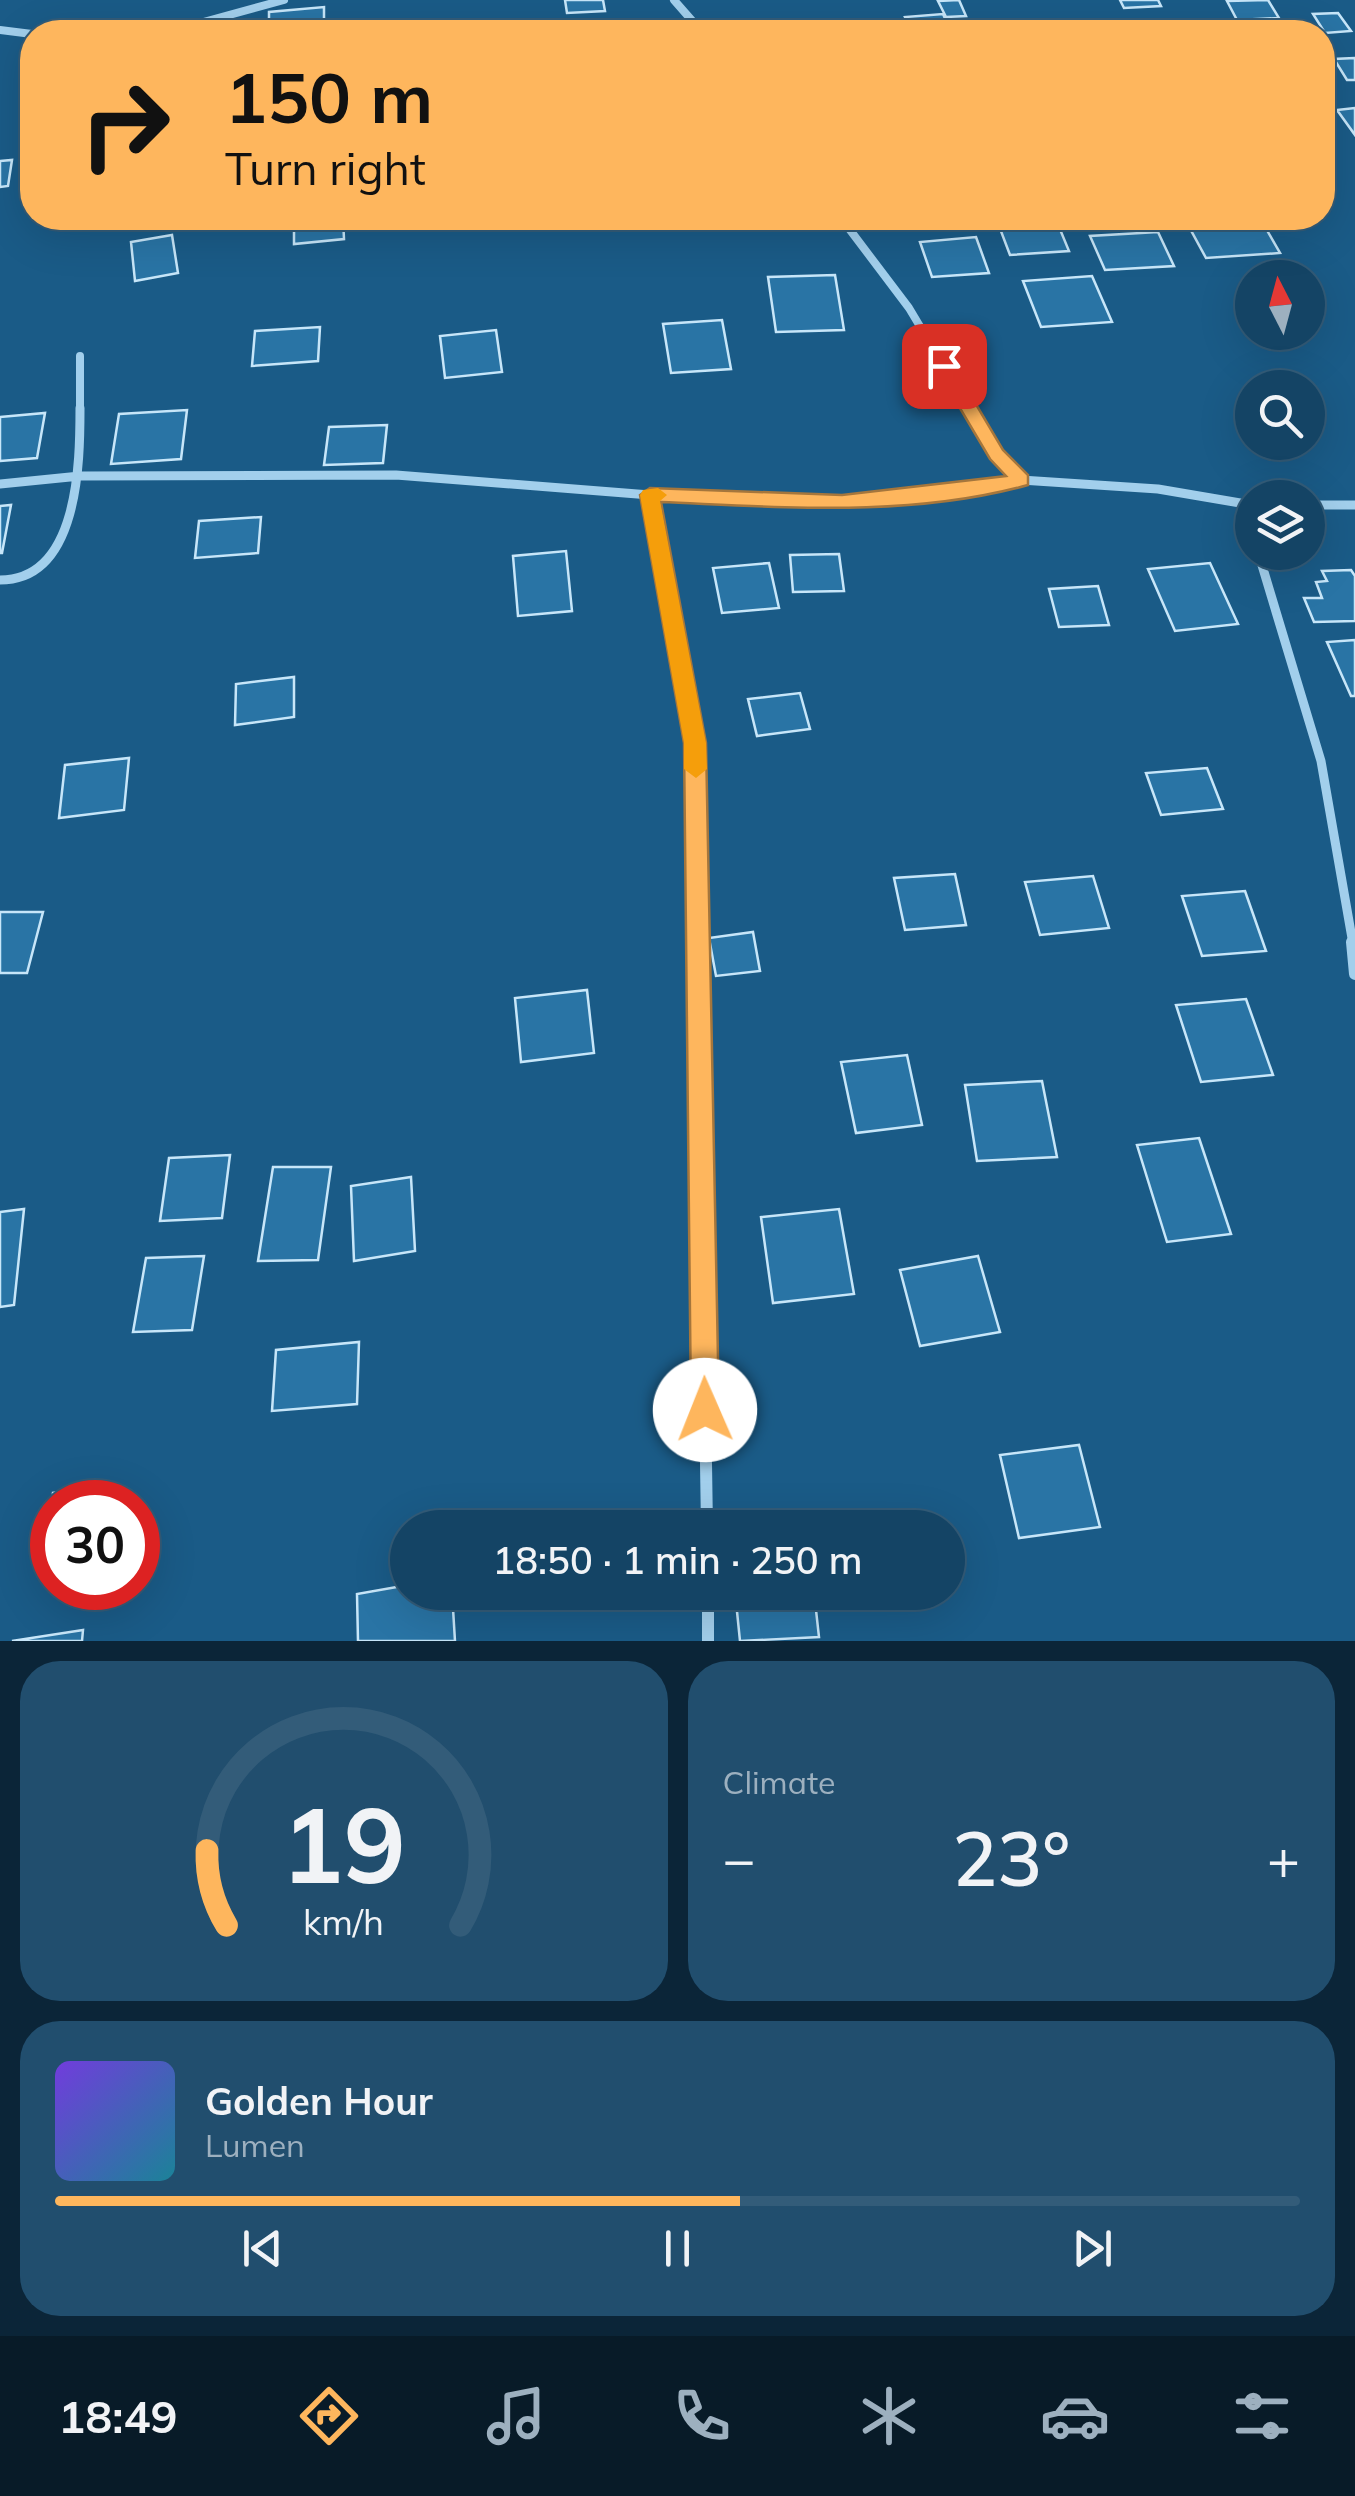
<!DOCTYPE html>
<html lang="en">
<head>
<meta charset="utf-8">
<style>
  body { margin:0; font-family:Mulish,sans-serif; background:#214e6e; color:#f1f3f6; height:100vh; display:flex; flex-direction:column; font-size:38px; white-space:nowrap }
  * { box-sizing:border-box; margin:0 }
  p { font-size:32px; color:#9db0bf }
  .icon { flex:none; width:55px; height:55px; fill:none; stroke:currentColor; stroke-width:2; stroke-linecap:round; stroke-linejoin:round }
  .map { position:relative; height:1641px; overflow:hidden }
  .drawer { display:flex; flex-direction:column; gap:20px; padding:20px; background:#0b2538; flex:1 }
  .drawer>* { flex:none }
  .guide { position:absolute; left:20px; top:20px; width:1315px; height:210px; border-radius:40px; box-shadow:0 10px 40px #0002,0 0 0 2px #335c79; background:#feb65d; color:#111; overflow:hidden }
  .needle { width:65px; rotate:354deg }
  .fabs { position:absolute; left:1235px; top:260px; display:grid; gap:20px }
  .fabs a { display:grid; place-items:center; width:90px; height:90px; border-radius:50%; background:#144465; box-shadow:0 10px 40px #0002,0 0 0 2px #335c79; font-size:50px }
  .speed { position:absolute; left:30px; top:1480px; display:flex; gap:20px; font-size:50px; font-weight:700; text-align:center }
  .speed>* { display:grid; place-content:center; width:130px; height:130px; border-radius:50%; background:#144465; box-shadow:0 10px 40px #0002,0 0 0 2px #335c79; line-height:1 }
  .speed .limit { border:15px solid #d22; background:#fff; color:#111 }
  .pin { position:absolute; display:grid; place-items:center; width:85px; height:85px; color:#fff; margin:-42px; border-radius:20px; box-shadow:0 5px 15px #0006 }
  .me { position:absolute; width:110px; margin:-55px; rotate:359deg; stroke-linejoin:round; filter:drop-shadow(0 0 8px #0008) }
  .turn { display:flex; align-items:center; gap:35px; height:210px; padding:0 40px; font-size:45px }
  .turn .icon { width:130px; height:130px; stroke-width:2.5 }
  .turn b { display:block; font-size:70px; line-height:85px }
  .big { font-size:75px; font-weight:600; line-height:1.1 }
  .drawer .tile { flex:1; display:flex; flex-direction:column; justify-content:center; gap:15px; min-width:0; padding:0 35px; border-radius:40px; background:#214e6e }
  .drawer .dial { align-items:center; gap:0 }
  .dial svg { height:260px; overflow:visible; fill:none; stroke:#335c79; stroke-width:7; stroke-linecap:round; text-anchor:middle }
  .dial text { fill:#f1f3f6; stroke:none }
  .song { display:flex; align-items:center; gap:30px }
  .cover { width:120px; height:120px; border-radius:15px; background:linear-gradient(135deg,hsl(260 70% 55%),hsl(190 70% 35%)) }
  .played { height:10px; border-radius:5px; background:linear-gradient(90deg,#feb65d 55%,#335c79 55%) }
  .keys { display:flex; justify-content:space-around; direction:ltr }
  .heat { display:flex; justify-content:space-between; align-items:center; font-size:55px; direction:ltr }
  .drawer .tiles { flex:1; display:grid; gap:20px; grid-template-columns:1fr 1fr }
  .tile:last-child { grid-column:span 2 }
  .trip { position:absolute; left:390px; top:1510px; width:575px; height:100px; border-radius:50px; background:#144465; box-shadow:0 10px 40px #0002,0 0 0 2px #335c79; font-weight:600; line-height:100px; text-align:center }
  .dock { display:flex; height:160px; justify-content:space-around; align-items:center; background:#081b28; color:#9db0bf }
  .dock .icon { width:70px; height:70px }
  .dock .selected { color:#feb65d }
  .dock b { font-size:45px; color:#f1f3f6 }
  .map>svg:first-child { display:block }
  .building { fill:#2974a5; stroke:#c7e6f9; stroke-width:2.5 }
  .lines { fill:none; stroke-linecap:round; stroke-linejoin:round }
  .street-far2 { stroke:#a2cfec; stroke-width:8 }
  .street-far1 { stroke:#a2cfec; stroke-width:9 }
  .street { stroke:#a2cfec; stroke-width:12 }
  .route { fill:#feb65d; stroke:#a5763c; stroke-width:2.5 }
  .slow { fill:#f59e0b }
</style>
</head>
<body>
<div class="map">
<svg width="1355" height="1641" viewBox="0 0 1355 1641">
  <rect width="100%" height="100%" fill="#1a5b87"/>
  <!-- building -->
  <path class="building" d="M565,0h38l2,11 -38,2z
    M959,0l7,16 -20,1 -8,-16z
    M1120,0h38l3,6 -37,2z
    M1268,0l11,18 -42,2 -10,-19z
    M324,7v15l-55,4v-14z
    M1338,13l13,18 -26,2 -12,-19z
    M943,14l8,18h-39l-7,-15z
    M1355,58v22h-8l-13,-21z
    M1355,108v27l-18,-25z
    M12,160l-4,26 -8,1v-26z
    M294,218h49l1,21 -50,5z
    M424,218h49l1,5 -50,3z
    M1260,218l20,35 -74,5 -19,-35z
    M1057,222l12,29 -59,4 -11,-29z
    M1158,232l16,34 -69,4 -15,-34z
    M172,235l6,38 -43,8 -4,-39z
    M976,237l13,36 -57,4 -12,-35z
    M835,275l9,55 -68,2 -8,-55z
    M1092,276l20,46 -71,5 -18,-46z
    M722,320l9,49 -60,4 -8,-49z
    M320,327l-2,34 -66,5 3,-35z
    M496,330l6,42 -57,6 -5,-42z
    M187,410l-6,49 -70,5 8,-50z
    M45,413l-8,45 -37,3v-44z
    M387,425l-4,38 -59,2 5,-38z
    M11,505l-9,48h-2v-47z
    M261,517l-3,36 -63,5 4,-37z
    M566,551l6,60 -54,5 -5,-60z
    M839,554l5,37 -51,1 -3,-37z
    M769,563l10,45 -57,5 -9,-45z
    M1210,563l28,61 -63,7 -27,-62z
    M1351,570l4,6v45l-41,1 -10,-24h18l-6,-16 11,-1 -5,-10z
    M1098,586l11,39 -50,2 -10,-38z
    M1355,640v56h-4l-24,-54z
    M294,677v40l-59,8 1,-41z
    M800,693l10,36 -53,7 -9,-37z
    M129,758l-5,52 -65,8 6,-53z
    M1207,768l16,41 -62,6 -15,-42z
    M955,874l11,51 -61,5 -11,-52z
    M1093,876l16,52 -69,7 -15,-53z
    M1245,891l21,60 -64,5 -20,-60z
    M0,912h43l-16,61h-27z
    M753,932l7,39 -44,5 -7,-38z
    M587,990l7,63 -73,9 -6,-64z
    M1246,999l27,76 -72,7 -25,-77z
    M907,1055l15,70 -66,8 -15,-71z
    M1042,1081l15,76 -80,4 -12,-76z
    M1199,1138l32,96 -64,8 -30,-97z
    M230,1155l-8,63 -62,3 9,-63z
    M273,1167h58l-13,93 -60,1z
    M411,1177l4,74 -61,10 -3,-75z
    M24,1209l-10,96 -14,2v-95z
    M839,1209l15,85 -81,9 -12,-86z
    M204,1256l-12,74 -59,2 13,-74z
    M978,1256l22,76 -80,14 -20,-76z
    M359,1342l-2,62 -85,7 4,-61z
    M1079,1445l21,82 -81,11 -19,-83z
    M119,1486l-2,16h-65v72l-9,1 10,-82z
    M408,1585v7h44l3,49h-97l-1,-47z
    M735,1592h79l5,45 -79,4z
    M83,1630l-1,11h-70z"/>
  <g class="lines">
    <!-- street-far2 -->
    <path class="street-far2" d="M674,0l28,32
      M0,30l32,4
      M167,32l117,-32
      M841,218l68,90 61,102
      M80,356v54"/>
    <!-- street-far1 -->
    <path class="street-far1" d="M969,408l28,47 24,25 137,9 94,16
      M0,484l80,-8 316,-1 254,20 192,7 179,-22
      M650,495l45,248 3,201
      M1244,504l8,31
      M1308,505h47
      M1258,552l63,209 32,183
      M0,580c79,0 80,-118 80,-172"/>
    <!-- street -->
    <path class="street" d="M698,942l9,586
      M1352,942l3,32
      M708,1592v49"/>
  </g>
  <!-- route -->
  <path class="route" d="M944,361l7,1 52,88 25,25v10c-119,33 -246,22 -367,17l45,241 13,667 -4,10 -10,4 -10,-4 -4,-10 -7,-667 -44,-248 10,-7 192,7 164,-19 -16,-17 -55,-93z"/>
  <!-- slow -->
  <path class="slow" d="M658,488l9,7 -7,6 46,242 1,26 -11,9 -12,-9v-26l-44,-248 3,-5z"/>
</svg>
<div class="fabs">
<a><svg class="needle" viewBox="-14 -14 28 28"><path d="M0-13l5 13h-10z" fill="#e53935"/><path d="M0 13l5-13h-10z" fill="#9db0bf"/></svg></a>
<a><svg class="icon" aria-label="search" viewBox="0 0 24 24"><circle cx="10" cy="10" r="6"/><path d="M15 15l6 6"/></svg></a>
<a><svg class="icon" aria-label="layers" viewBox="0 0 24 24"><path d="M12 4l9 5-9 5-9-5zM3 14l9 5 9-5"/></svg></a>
</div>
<div class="speed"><div class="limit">30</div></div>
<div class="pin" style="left:944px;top:366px;background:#d93025"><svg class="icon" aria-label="arrive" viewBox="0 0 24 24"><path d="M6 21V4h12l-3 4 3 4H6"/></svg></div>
<svg class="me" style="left:705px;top:1410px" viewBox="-20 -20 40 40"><circle r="19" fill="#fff"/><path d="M0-13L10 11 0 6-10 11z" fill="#feb65d"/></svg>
<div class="trip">18:50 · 1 min · 250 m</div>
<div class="guide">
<div class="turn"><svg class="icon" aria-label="right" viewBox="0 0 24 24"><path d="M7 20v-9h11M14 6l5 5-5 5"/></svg><div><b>150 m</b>Turn right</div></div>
</div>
</div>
<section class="drawer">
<div class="tiles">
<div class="tile dial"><svg viewBox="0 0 100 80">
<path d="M14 69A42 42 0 1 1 86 69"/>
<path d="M14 69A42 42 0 0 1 8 46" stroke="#feb65d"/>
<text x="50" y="56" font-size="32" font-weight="700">19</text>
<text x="50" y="72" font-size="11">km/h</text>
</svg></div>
<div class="tile"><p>Climate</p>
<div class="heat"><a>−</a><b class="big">23°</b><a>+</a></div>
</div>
<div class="tile">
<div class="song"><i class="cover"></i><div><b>Golden Hour</b><p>Lumen</p></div></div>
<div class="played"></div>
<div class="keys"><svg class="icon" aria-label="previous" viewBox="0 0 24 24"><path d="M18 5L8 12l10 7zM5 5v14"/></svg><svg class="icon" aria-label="pause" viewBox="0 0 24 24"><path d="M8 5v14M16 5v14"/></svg><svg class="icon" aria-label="next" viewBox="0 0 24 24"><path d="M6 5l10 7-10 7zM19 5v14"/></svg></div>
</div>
</div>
</section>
<nav class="dock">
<b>18:49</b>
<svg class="icon selected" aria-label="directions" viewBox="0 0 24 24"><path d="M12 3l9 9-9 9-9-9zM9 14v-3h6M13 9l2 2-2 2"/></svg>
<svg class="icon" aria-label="music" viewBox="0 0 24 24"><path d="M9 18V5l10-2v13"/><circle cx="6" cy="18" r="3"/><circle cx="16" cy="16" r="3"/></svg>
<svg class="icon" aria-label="phone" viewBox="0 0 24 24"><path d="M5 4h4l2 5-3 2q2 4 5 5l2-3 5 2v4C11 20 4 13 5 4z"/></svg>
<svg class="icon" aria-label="climate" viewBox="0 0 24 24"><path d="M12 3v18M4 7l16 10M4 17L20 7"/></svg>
<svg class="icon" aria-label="car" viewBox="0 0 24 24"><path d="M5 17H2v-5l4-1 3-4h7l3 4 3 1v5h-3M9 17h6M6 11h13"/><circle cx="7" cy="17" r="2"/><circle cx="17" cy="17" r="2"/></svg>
<svg class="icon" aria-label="filters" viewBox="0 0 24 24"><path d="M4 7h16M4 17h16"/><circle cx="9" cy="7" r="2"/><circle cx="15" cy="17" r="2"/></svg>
</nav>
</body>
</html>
